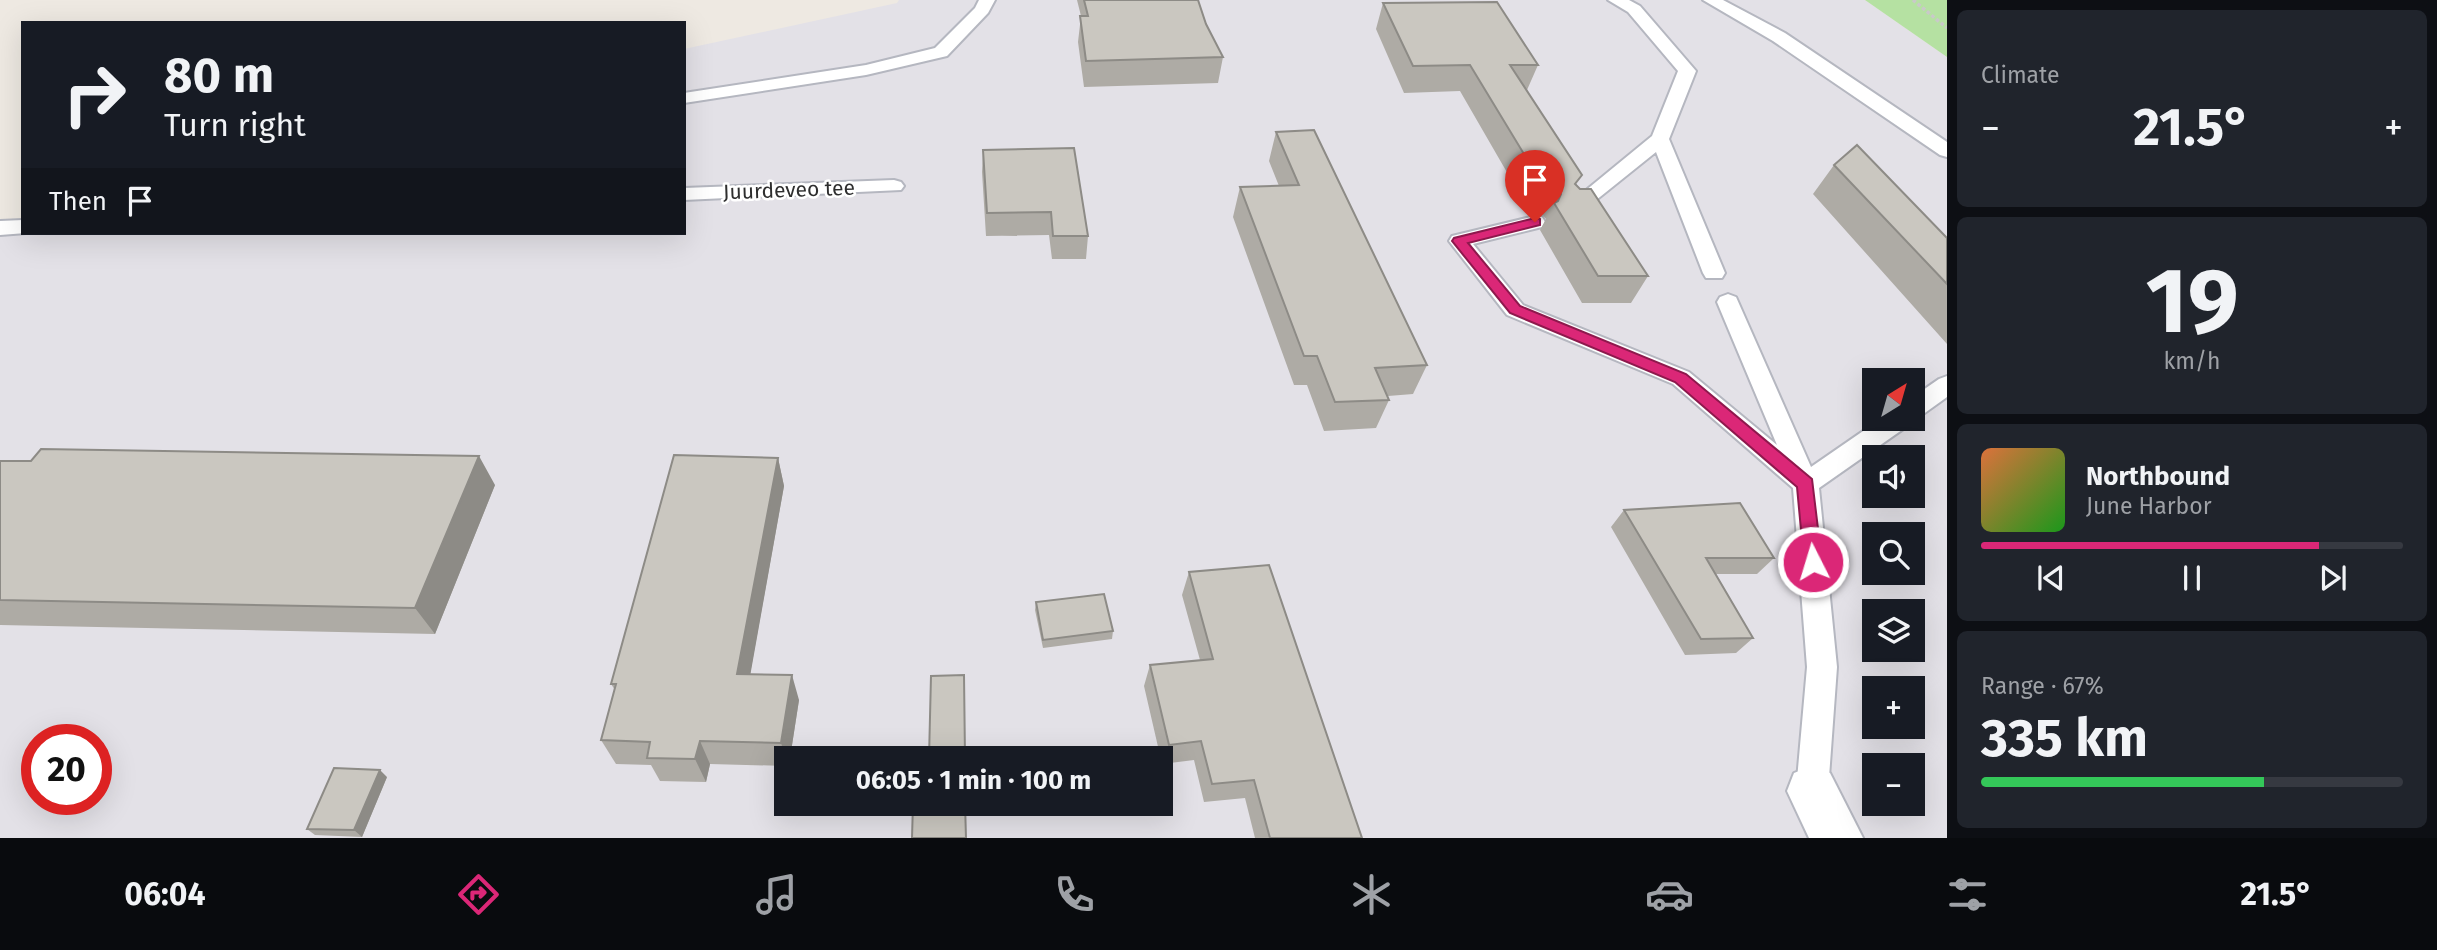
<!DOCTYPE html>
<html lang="en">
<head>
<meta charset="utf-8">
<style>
  body { margin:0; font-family:"Fira Sans",sans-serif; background:#20242c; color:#f1f3f6; height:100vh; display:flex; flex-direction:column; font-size:26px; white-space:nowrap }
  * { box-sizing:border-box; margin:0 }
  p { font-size:23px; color:#9ea1a6 }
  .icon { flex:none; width:38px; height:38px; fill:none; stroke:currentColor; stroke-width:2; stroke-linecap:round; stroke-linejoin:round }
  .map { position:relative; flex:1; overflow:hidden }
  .panel { display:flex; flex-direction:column; gap:10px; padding:10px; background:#0d0f14; width:490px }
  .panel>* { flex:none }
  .banner { position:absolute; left:21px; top:21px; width:665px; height:214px; border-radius:0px; box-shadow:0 7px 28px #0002; background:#171b24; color:#f1f3f6; overflow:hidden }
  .needle { width:46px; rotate:37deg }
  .tools { position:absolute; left:1862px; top:368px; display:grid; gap:14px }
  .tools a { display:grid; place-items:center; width:63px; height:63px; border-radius:0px; background:#171b24; box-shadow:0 7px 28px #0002; font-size:35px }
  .speed { position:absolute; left:21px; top:724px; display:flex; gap:14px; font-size:35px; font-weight:700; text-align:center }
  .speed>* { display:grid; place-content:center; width:91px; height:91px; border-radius:50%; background:#171b24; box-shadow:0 7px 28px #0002; line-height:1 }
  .speed .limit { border:10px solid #d22; background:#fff; color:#111 }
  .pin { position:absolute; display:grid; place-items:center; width:60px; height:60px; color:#fff; margin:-72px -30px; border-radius:50% 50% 50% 0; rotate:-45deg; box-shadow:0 0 7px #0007 }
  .pin .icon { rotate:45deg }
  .me { position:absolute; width:77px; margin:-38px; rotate:355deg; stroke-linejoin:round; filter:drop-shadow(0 0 5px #0008) }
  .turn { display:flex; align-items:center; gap:24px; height:147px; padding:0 28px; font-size:32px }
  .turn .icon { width:91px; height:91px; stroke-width:2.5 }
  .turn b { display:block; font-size:49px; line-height:60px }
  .then { display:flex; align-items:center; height:66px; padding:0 28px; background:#0003; gap:14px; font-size:26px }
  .big { font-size:52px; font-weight:700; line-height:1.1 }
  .panel .widget { flex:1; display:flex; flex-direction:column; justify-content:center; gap:10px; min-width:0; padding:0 24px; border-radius:10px; background:#20242c }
  .panel .dial { align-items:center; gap:0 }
  .dial b { font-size:91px; line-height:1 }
  .song { display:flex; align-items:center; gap:21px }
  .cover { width:84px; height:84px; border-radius:10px; background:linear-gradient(135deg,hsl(20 70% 55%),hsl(120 70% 35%)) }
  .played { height:7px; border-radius:4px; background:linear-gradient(90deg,#db2777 80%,#363941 80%) }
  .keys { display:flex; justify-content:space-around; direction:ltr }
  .heat { display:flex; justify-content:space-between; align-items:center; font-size:38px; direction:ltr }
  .charge { height:10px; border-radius:5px; background:linear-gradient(90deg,#34c759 67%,#363941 0) }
  .trip { position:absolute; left:774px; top:746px; width:399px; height:70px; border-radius:0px; background:#171b24; box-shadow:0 7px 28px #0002; font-weight:700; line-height:70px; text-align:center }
  .dock { display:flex; height:112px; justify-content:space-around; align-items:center; background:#090b0e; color:#9ea1a6 }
  .dock .icon { width:49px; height:49px }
  .dock .current { color:#db2777 }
  .dock b { font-size:32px; color:#f1f3f6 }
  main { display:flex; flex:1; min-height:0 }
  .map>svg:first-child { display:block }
  .industrial { fill:#e3e1e7; fill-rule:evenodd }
  .green { fill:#b5e1a2 }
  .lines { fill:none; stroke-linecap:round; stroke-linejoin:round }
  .service-casing { stroke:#b5b7c0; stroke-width:4 }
  .minor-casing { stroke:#b5b7c0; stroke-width:4 }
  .path { stroke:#c9c9c9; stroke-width:3.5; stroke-dasharray:3.5 2.5; stroke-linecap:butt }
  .service { fill:#fff; fill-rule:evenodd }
  .minor { fill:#fff; fill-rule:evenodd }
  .wall { fill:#aeaba5 }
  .shaded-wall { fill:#8d8b86 }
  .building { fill:#cac7c0; stroke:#8d8b86; stroke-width:2 }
  .route { fill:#db2777; stroke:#8e194d; stroke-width:2 }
  .labels { text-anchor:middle; stroke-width:5; stroke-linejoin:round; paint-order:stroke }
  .street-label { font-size:21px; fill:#2e2e2e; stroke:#fff }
</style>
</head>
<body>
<main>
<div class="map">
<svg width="1947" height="838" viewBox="0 0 1947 838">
  <rect width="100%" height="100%" fill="#eee9e2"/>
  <!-- industrial -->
  <path class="industrial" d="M899,0h966l82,57v781h-1947v-607l684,2v-184l213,-46zM1874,380h39v38h-39zM1874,457h39v38h-39zM1874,534h39v38h-39zM1874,611h39v38h-39zM1874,688h39v38h-39zM37,740h59v60h-59zM786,758h374v45h-374zM1874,765h39v38h-39z"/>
  <!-- green -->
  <path class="green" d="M1865,0h82v57z"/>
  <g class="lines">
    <!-- service casing -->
    <g class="service-casing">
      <path id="service" d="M979,0h16l-7,13 -41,43 -81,19 -182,28v-10l182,-28 69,-17 40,-40z
        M1608,0h21l11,6 56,65 -27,68 56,134 -3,5h-16l-3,-5 -47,-121 -76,61h-14l-3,-4 89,-73 26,-65 -50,-59z
        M1703,0h20l62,33 162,109v15l-7,-2 -167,-114z
        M894,180l7,2 3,4 -3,4 -217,10v-12z
        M1535,216l7,1 3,5 -3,5 -69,17 50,61 166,67 88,73 -60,-143 3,-5 8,-3 8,3 75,170 71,-49h30l-3,7 -90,63 18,179 -9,124 -5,11 -11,5 -11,-5 -5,-11 11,-124 -14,-179 -120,-104 -166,-69 -58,-74 3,-5z
        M23,220v13h3l-26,2v-14z
        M1947,376v21l-25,18 -9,3v-21l26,-18z"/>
    </g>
    <!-- minor casing -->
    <g class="minor-casing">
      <path id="minor" d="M1812,766l18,7 33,65h-54l-22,-47 7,-18z"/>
    </g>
    <!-- path -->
    <path class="path" d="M1913,0l34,28"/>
    <!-- service -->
    <use href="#service" class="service"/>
    <!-- minor -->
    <use href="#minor" class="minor"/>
  </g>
  <!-- wall -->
  <path class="wall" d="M1077,0h121l8,24 17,33 -5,26 -134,4 -6,-45 3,-26z
    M1383,3l155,62 -11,25 50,95 71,91 -17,27h-49l-42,-73 6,-11 -4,-5h-11l-71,-123 -56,2 -28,-64z
    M1276,132l151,233 -14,29 -25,2 1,4 -13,28 -52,3 -17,-46h-13l-61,-168 7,-30 39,-1 -10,-25z
    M983,150l105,86 -2,23h-34l-3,-24 -63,1 -4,-64z
    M1834,165l113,73v106l-134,-150z
    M778,458l6,28 -34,188 49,26 -9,58h-4v8l-76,-2 -4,18 -46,-1 -9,-16 -35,-1 -15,-24 14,-50 -4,-6z
    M0,461h31l464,24 -60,149 -435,-9z
    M1624,510l150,48 -17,16h-41l37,64 -17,15 -51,2 -74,-128z
    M1189,572l173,266h-107l-10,-40 -41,4 -10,-42 -32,4 -18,-78 6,-21 50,-5 -18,-65z
    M1036,602l77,29 -1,8 -69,9 -8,-38z
    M387,777l-25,60 -47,-2 -8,-6z"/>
  <!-- shaded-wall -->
  <path class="shaded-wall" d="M479,456l16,29 -60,149 -20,-26z
    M778,458l6,28 -38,213 -9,-25z
    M792,675l7,25 -9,58h-4l-5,-15z
    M700,741l10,23 -4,18 -11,-23z
    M380,770l7,7 -25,60 -8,-7z"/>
  <!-- building -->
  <path class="building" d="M1084,0h114l8,24 17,33 -137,4 -6,-45h8z
    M1497,2l41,63h-28l72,110 -7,9 5,5h11l57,87h-50l-44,-73 4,-2 3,-7 -5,-7h-12l-74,-122 -57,1 -30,-63z
    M1314,130l113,235 -52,3 14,32 -54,2 -18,-46h-13l-64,-169 59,-2 -23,-53z
    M1857,145l90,93v46l-113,-119z
    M1074,148l14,88h-35l-2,-24 -64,1 -4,-63z
    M41,449l438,7 -64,152 -415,-8v-139h31z
    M674,455l104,3 -41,216 55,1 -11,68 -81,-2 -5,18 -48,-1 3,-16 -49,-2 15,-56h-5z
    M1740,503l34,55h-68l47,80 -52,1 -77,-129z
    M1269,565l93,273h-92l-16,-58 -42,4 -11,-43 -32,4 -19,-80 63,-6 -24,-87z
    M1104,594l9,37 -70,9 -7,-38z
    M964,675l1,83h-36l2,-82z
    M334,768l46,2 -26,60 -47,-1z
    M913,803h52l1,35h-54z"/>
  <!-- route -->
  <path class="route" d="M1535,218l5,1v6l-72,18 52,63 166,68 126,105 10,83 -3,6 -6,2 -7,-2 -2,-6 -7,-75 -122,-105 -165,-69 -58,-72 2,-3z"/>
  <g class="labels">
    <!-- street labels -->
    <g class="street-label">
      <text transform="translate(789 190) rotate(-2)" y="7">Juurdeveo tee</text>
    </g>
  </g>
</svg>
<div class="tools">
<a><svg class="needle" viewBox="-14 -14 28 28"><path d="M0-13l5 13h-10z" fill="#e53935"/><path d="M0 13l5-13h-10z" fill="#9ea1a6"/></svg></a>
<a><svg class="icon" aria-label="sound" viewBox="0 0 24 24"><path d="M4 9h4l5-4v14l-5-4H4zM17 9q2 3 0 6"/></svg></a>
<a><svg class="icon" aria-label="search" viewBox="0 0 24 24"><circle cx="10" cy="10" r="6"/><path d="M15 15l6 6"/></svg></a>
<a><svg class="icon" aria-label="layers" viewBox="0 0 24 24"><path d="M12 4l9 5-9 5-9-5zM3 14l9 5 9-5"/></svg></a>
<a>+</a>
<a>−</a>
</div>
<div class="speed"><div class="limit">20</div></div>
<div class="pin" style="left:1535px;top:222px;background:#d93025"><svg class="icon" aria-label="arrive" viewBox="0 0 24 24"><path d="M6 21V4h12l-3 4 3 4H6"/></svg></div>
<svg class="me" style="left:1813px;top:562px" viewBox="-20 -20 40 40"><circle r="17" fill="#db2777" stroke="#fff" stroke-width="3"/><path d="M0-11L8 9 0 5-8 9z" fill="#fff"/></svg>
<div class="trip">06:05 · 1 min · 100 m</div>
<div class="banner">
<div class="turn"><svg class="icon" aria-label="right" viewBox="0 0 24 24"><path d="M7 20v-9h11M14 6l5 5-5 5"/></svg><div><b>80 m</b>Turn right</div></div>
<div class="then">Then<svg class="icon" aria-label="arrive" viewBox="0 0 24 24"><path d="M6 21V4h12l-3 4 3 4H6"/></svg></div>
</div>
</div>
<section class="panel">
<div class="widget"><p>Climate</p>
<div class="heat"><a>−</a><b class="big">21.5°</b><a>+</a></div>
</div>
<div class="widget dial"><b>19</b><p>km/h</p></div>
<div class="widget">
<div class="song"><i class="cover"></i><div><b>Northbound</b><p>June Harbor</p></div></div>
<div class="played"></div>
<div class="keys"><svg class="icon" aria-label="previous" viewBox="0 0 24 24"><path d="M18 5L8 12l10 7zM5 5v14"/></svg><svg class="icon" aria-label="pause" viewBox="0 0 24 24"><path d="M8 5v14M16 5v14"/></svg><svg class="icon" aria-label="next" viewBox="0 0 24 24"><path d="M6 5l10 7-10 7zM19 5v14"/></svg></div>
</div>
<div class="widget"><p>Range · 67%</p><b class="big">335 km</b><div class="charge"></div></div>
</section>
</main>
<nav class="dock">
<b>06:04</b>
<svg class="icon current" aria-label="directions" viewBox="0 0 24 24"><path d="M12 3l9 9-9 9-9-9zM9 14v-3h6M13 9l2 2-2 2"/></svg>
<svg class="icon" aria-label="music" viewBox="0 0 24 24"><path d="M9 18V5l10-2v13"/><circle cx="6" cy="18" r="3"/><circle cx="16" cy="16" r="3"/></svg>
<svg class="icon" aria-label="phone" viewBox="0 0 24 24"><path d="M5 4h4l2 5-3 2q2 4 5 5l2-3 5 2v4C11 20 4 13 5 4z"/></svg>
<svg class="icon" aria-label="climate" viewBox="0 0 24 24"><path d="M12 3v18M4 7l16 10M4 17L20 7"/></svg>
<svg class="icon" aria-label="car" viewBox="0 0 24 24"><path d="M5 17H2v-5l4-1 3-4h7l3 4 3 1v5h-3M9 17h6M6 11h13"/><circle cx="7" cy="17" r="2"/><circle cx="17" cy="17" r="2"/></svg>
<svg class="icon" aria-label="filters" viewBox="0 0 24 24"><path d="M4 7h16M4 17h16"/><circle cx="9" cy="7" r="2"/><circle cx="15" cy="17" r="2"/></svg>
<b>21.5°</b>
</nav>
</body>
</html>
